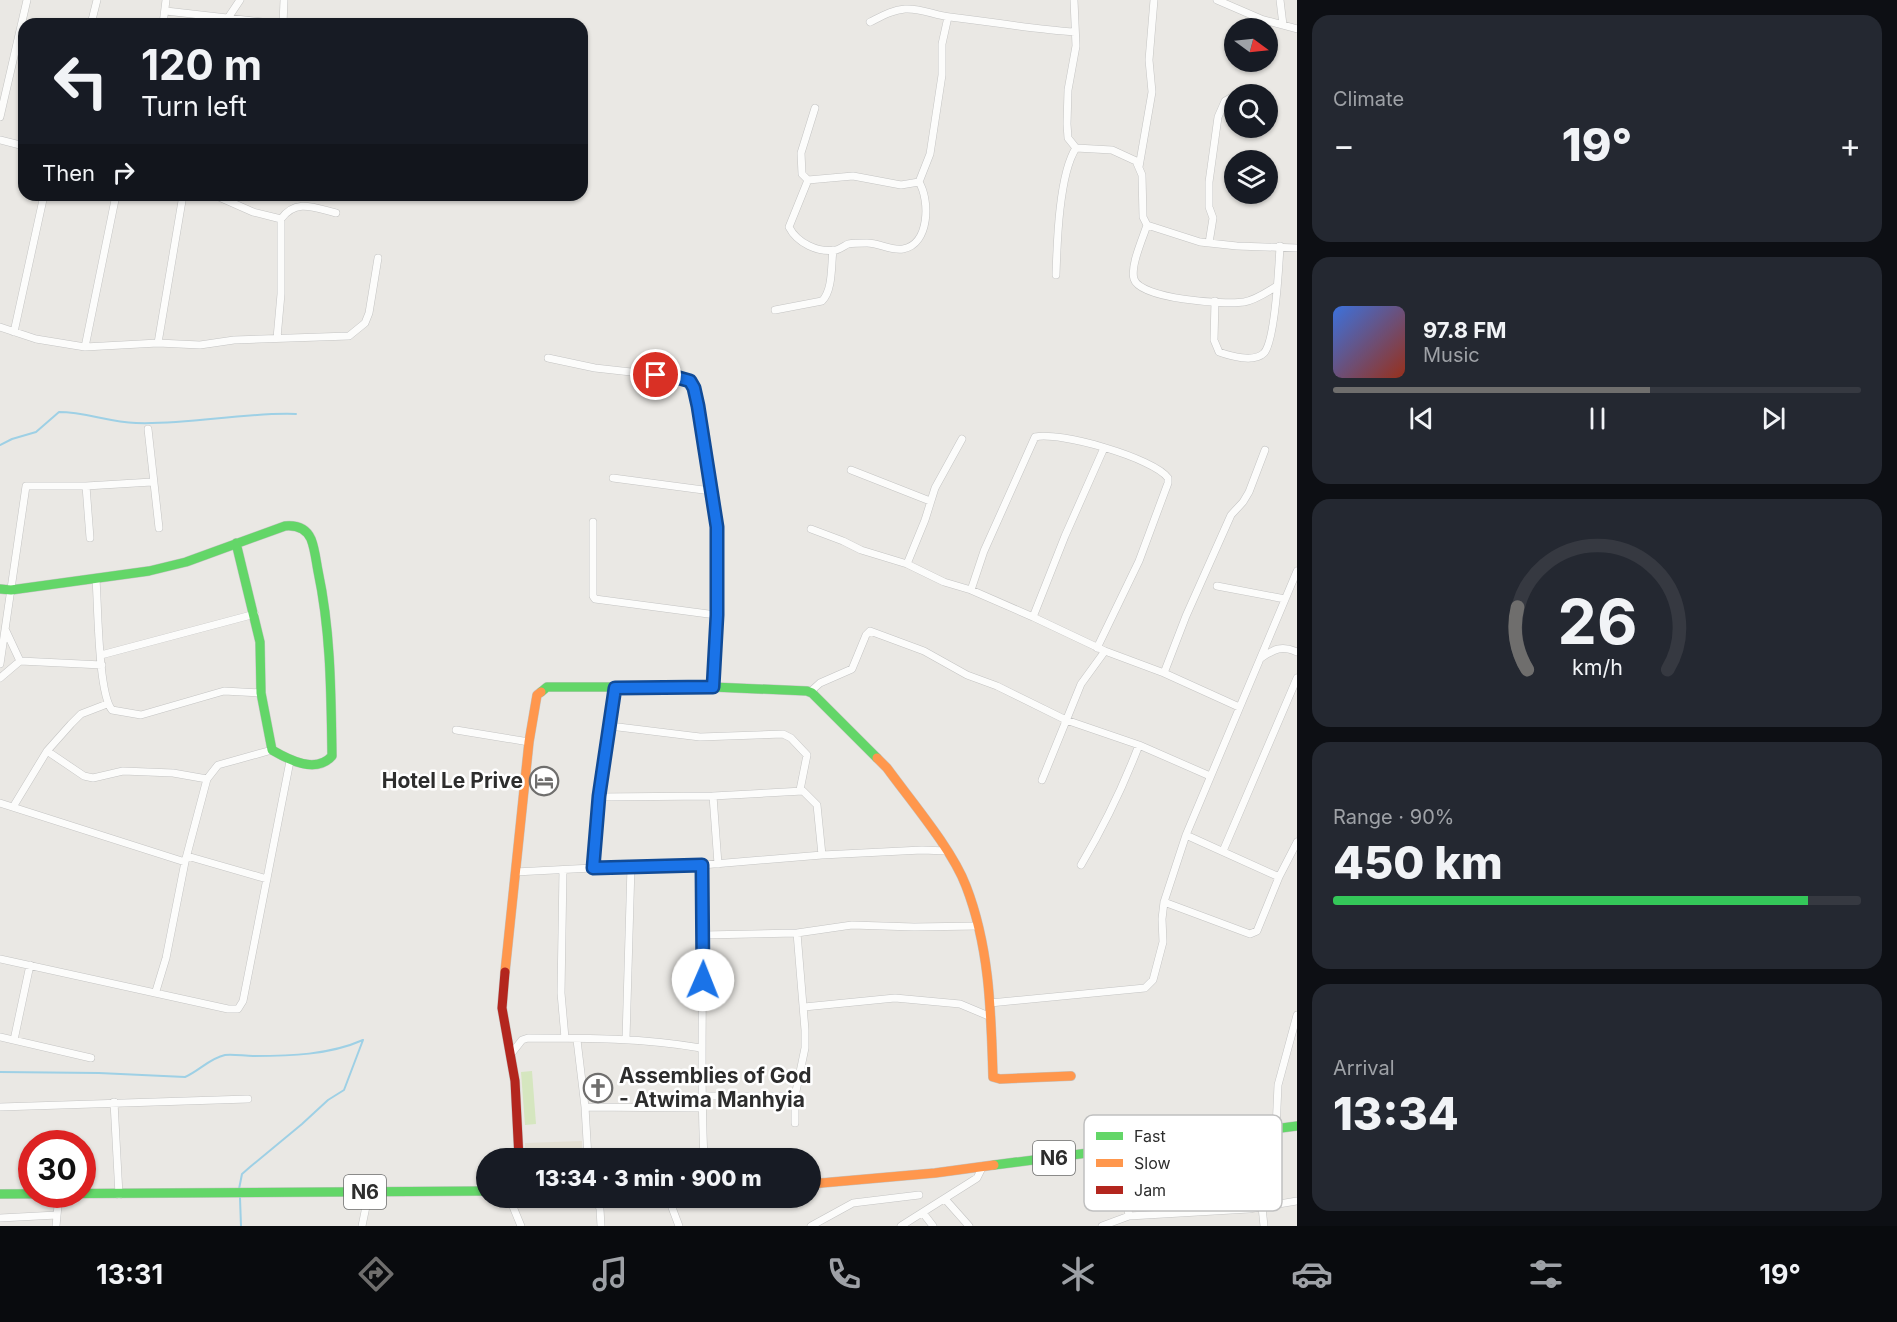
<!DOCTYPE html>
<html lang="en">
<head>
<meta charset="utf-8">
<style>
  body { margin:0; font-family:Inter,sans-serif; background:#242831; color:#f1f3f6; height:100vh; display:flex; flex-direction:column; font-size:22px; white-space:nowrap }
  * { box-sizing:border-box; margin:0 }
  p { font-size:20px; color:#9ea1a6 }
  .icon { flex:none; width:33px; height:33px; fill:none; stroke:currentColor; stroke-width:2; stroke-linecap:round; stroke-linejoin:round }
  .map { position:relative; flex:1; overflow:hidden }
  .drawer { display:flex; flex-direction:column; gap:15px; padding:15px; background:#0d0f14; width:600px }
  .drawer>* { flex:none }
  .top-card { position:absolute; left:18px; top:18px; width:570px; height:183px; border-radius:18px; box-shadow:0 2px 4px #0004; background:#171b24; color:#f1f3f6; overflow:hidden }
  .needle { width:39px; rotate:105deg }
  .tools { position:absolute; left:1224px; top:18px; display:grid; gap:12px }
  .tools a { display:grid; place-items:center; width:54px; height:54px; border-radius:50%; background:#171b24; box-shadow:0 2px 4px #0004; font-size:30px }
  .speed { position:absolute; left:18px; top:1130px; display:flex; gap:12px; font-size:30px; font-weight:700; text-align:center }
  .speed>* { display:grid; place-content:center; width:78px; height:78px; border-radius:50%; background:#171b24; box-shadow:0 2px 4px #0004; line-height:1 }
  .speed .limit { border:9px solid #d22; background:#fff; color:#111 }
  .pin { position:absolute; display:grid; place-items:center; width:51px; height:51px; color:#fff; margin:-26px; border:3px solid #fff; border-radius:50%; box-shadow:0 2px 6px #0007 }
  .me { position:absolute; width:66px; margin:-33px; rotate:1deg; stroke-linejoin:round; filter:drop-shadow(0 0 4px #0008) }
  .turn { display:flex; align-items:center; gap:21px; height:126px; padding:0 24px; font-size:27px }
  .turn .icon { width:78px; height:78px; stroke-width:2.5 }
  .turn b { display:block; font-size:42px; line-height:51px }
  .then { display:flex; align-items:center; height:57px; padding:0 24px; background:#0003; gap:12px; font-size:22px }
  .big { font-size:45px; font-weight:800; line-height:1.1 }
  .drawer .card { flex:1; display:flex; flex-direction:column; justify-content:center; gap:9px; min-width:0; padding:0 21px; border-radius:18px; background:#242831 }
  .drawer .dial { align-items:center; gap:0 }
  .dial svg { height:156px; overflow:visible; fill:none; stroke:#363941; stroke-width:7; stroke-linecap:round; text-anchor:middle }
  .dial text { fill:#f1f3f6; stroke:none }
  .song { display:flex; align-items:center; gap:18px }
  .cover { width:72px; height:72px; border-radius:9px; background:linear-gradient(135deg,hsl(220 70% 55%),hsl(10 70% 35%)) }
  .played { height:6px; border-radius:3px; background:linear-gradient(90deg,#6f6e6d 60%,#363941 60%) }
  .keys { display:flex; justify-content:space-around; direction:ltr }
  .heat { display:flex; justify-content:space-between; align-items:center; font-size:33px; direction:ltr }
  .charge { height:9px; border-radius:4px; background:linear-gradient(90deg,#34c759 90%,#363941 0) }
  .trip { position:absolute; left:476px; top:1148px; width:345px; height:60px; border-radius:30px; background:#171b24; box-shadow:0 2px 4px #0004; font-weight:800; line-height:60px; text-align:center }
  .tabs { display:flex; height:96px; justify-content:space-around; align-items:center; background:#090b0e; color:#9ea1a6 }
  .tabs .icon { width:42px; height:42px }
  .tabs .current { color:#6f6e6d }
  .tabs b { font-size:27px; color:#f1f3f6 }
  main { display:flex; flex:1; min-height:0 }
  .map>svg:first-child { display:block }
  .education { fill:#e4e0d4 }
  .pitch { fill:#d5e6bf }
  .lines { fill:none; stroke-linecap:round; stroke-linejoin:round }
  .stream { stroke:#9ed0e5; stroke-width:2 }
  .street-casing { stroke:#c4c4c3; stroke-width:8 }
  .fast-casing { stroke:#c4c4c3; stroke-width:10 }
  .slow-casing { stroke:#c4c4c3; stroke-width:10 }
  .jam-casing { stroke:#c4c4c3; stroke-width:10 }
  .street { stroke:#fcfcfb; stroke-width:7 }
  .fast { stroke:#63d668; stroke-width:9 }
  .slow { stroke:#ff974d; stroke-width:9 }
  .jam { stroke:#b3261e; stroke-width:9 }
  .route-casing { stroke:#114b97; stroke-width:15 }
  .route { stroke:#1a73e8; stroke-width:10 }
  .labels { text-anchor:middle; stroke-width:5; stroke-linejoin:round; paint-order:stroke }
  .shield { fill:#fff; stroke:#6c6c6c; stroke-width:1.5 }
  .shield-label { font-size:20px; font-weight:bold; fill:#2d2d2d }
  .poi-label { font-size:21px; font-weight:bold; fill:#2d2d2d; stroke:#fff; text-anchor:end }
  .key { fill:#fff; stroke:#c0c0c0; stroke-width:1.5 }
  .key-label { font-size:16px; fill:#2d2d2d }
</style>
</head>
<body>
<main>
<div class="map">
<svg width="1297" height="1226" viewBox="0 0 1297 1226">
  <rect width="100%" height="100%" fill="#eae8e4"/>
  <!-- education -->
  <path class="education" d="M582,1141v8l-45,1v8h-12v-15z"/>
  <!-- pitch -->
  <path class="pitch" d="M532,1071l4,53 -11,1 -4,-53z"/>
  <g class="lines">
    <!-- stream -->
    <path class="stream" d="M0,445l12,-6 24,-7 23,-20c26,0 50,10 77,11 54,2 106,-11 160,-9
      M0,1072l99,1 86,4c14,-6 25,-19 40,-22 9,-1 19,1 28,1 37,0 76,-1 110,-16
      M239,1189l3,-15 8,-7 52,-43 26,-24 16,-10 19,-50
      M240,1198l1,28"/>
    <!-- street casing -->
    <g class="street-casing">
      <path id="street" d="M1074,0l2,46 -8,44 -1,34 1,14 8,10
        M1217,0l44,19 36,10
        M1280,0l3,25
        M166,11l113,13
        M228,18l12,-18
        M870,22c12,-6 22,-12 35,-13 16,-1 29,6 45,8 42,5 83,12 125,15
        M91,24l6,-24
        M163,24l3,-24
        M283,24l1,-24
        M0,117l27,-117
        M0,140l24,6
        M1139,167l13,-75 -3,-32 5,-60
        M808,180l45,-4 48,9 18,-3 11,-28 12,-79v-31l6,-27
        M808,180l-19,47c8,16 29,26 47,23 4,-1 8,-4 12,-6 6,-1 13,-1 19,-1 12,0 24,8 36,6 27,-5 27,-49 16,-67
        M808,180l-6,-6 -1,-21 14,-45
        M209,195l10,2 34,15 28,7
        M1147,225c-4,13 -17,41 -13,54 6,20 91,26 110,23 12,-2 23,-10 33,-16
        M1209,243l4,-25 -4,-11v-25l9,-65 7,-16 9,-5
        M1056,275c1,-32 3,-101 20,-127l36,2 24,11 6,14 1,42 4,8 53,17 37,4 60,2
        M1215,301l-1,39 5,12c11,4 35,11 45,1 11,-12 15,-88 16,-107
        M775,310l47,-9c11,-11 9,-36 11,-51
        M0,327l36,12 49,8 73,-4 42,2 34,-5 115,-4 16,-13 4,-10 9,-55
        M14,332l30,-137
        M277,338l4,-44v-75c15,-21 34,-11 55,-6
        M158,343l25,-148
        M85,347l31,-152
        M548,358l47,10 81,9 14,4 3,3 5,22 19,121 -1,88 -3,72
        M148,429l11,99
        M851,470l79,31
        M613,478l98,13
        M86,486l4,52
        M593,522v74l2,3 121,16
        M811,529l32,12 18,9 46,14 37,18 27,8 62,27 72,34 59,22 75,34
        M907,564l18,-44 10,-32 27,-49
        M96,579c2,25 2,114 16,131l29,5 83,-24 37,2
        M1217,586l68,13
        M971,590l13,-39 51,-114c24,-6 119,21 133,41v5l-29,78 -42,87
        M1033,617l32,-81 39,-88
        M6,631l14,30
        M101,655l154,-41
        M1261,658c13,-9 21,-13 36,-6
        M0,664l26,-178h60l66,-4
        M1164,673l22,-57 45,-101 12,-13 6,-10 16,-42
        M0,678l20,-17 82,4
        M810,692l10,-9 32,-14 14,-34 4,-4 54,20 43,24 30,11 69,34 73,25 71,31
        M610,726l90,11 83,-3 8,4 16,17 -7,35
        M456,730l73,12
        M47,751l37,25 9,2 30,-7 50,2 34,6
        M1042,780l39,-96 24,-33
        M713,796l5,68
        M599,797l114,-1 90,-5 14,14 5,50
        M0,803l185,59
        M13,807l34,-56 24,-27 10,-10 26,-10
        M1186,835l93,42
        M1223,851l74,-173
        M187,856l80,23
        M702,865c3,98 -3,195 2,293
        M1081,865c23,-39 42,-78 58,-120
        M593,868l6,-71 16,-109
        M563,870l-2,123 4,45
        M515,872l116,-6 71,-1 120,-10 100,-5 25,1
        M1164,902l86,32 7,-3 22,-54 18,-35
        M704,935l93,-2 55,-8 62,2 64,-1
        M0,959l228,50h10l5,-8 47,-240
        M156,991l10,-33 19,-96 22,-83 11,-14 54,-15
        M990,1003l155,-15 8,-8 10,-38 -1,-23 2,-17 22,-67 111,-264
        M804,1007l91,-9 65,6 31,13
        M0,1037l91,21
        M626,1039l5,-173
        M14,1040l16,-75
        M577,1040l8,67 3,51
        M511,1054l11,-14 6,-2c58,0 116,0 173,10
        M702,1096h93
        M114,1102l5,93
        M0,1107l248,-8
        M585,1107l116,1
        M795,1123v-27l10,-48v-18l-8,-97
        M1276,1129l2,-44 19,-70
        M1243,1133l6,76
        M1119,1150l10,66
        M509,1197l12,29
        M596,1197l4,12 1,17
        M668,1197l11,29
        M945,1199l24,27
        M1262,1207l2,19
        M923,1213l10,13
        M0,1218l57,-3
        M56,1226l3,-31
        M362,1226l7,-34
        M811,1226l42,-23 66,-8
        M901,1226l76,-48 6,-12
        M1102,1226l27,-10 120,-7 48,-8"/>
    </g>
    <!-- fast casing -->
    <g class="fast-casing">
      <path id="fast" d="M0,589l11,1 138,-19 37,-9 99,-36c11,-1 21,2 26,13 4,10 5,22 7,32 13,61 13,123 14,185 -16,18 -43,4 -60,-6l-11,-57 -1,-51 -24,-99
        M541,692l6,-5h166l94,4 5,2 65,65
        M994,1165l303,-39
        M0,1194l486,-3"/>
    </g>
    <!-- slow casing -->
    <g class="slow-casing">
      <path id="slow" d="M877,758l10,10c24,33 65,81 79,118 24,62 25,127 27,191l7,2 71,-3
        M505,972l24,-230 8,-47 4,-3
        M810,1184l125,-11 59,-8"/>
    </g>
    <!-- jam casing -->
    <g class="jam-casing">
      <path id="jam" d="M505,972l-3,36 13,73 4,77"/>
    </g>
    <!-- street -->
    <use href="#street" class="street"/>
    <!-- fast -->
    <use href="#fast" class="fast"/>
    <!-- slow -->
    <use href="#slow" class="slow"/>
    <!-- jam -->
    <use href="#jam" class="jam"/>
  </g>
  <g class="lines">
    <!-- route casing -->
    <g class="route-casing">
      <path id="route" d="M656,375l20,2 14,4 4,7 4,18 19,121v88l-4,72 -98,1 -16,108 -6,72 109,-3 1,115"/>
    </g>
    <!-- route -->
    <use href="#route" class="route"/>
  </g>
  <!-- icons -->
  <defs>
    <g id="hotel-ring" transform="scale(1.5)"><circle r="9.5" fill="#fff" stroke="#6f6e6d" stroke-width="1.5"/><path d="M-6-4.5h1.5V1H6V5H4.5V3h-9V5H-6ZM-4 0a1.8 1.8 0 1 1 3.6 0ZM.5 0V-2.5h3Q6-2.5 6 0Z" fill="#6f6e6d"/></g>
    <g id="church-ring" transform="scale(1.5)"><circle r="9.5" fill="#fff" stroke="#6f6e6d" stroke-width="1.5"/><path d="M-1.2-6h2.4v3.5h3.3v2.4h-3.3V6h-2.4V-.1h-3.3v-2.4h3.3Z" fill="#6f6e6d"/></g>
  </defs>
  <g fill-rule="evenodd">
    <use href="#hotel-ring" x="544" y="781"/>
    <use href="#church-ring" x="598" y="1088"/>
  </g>
  <g class="labels">
    <!-- shield labels -->
    <g class="shield">
      <rect x="1033" y="1141" width="42" height="34" rx="4.5"/>
      <rect x="344" y="1175" width="42" height="34" rx="4.5"/>
    </g>
    <g class="shield-label">
      <text x="1054" y="1165">N6</text>
      <text x="365" y="1199">N6</text>
    </g>
    <!-- poi labels -->
    <g class="poi-label">
      <text x="523" y="788">Hotel Le Prive</text>
      <text x="619" y="1083" text-anchor="start">Assemblies of God<tspan x="619" dy="24">- Atwima Manhyia</tspan></text>
    </g>
  </g>
  <!-- legend -->
  <rect x="1084" y="1115" width="198" height="96" rx="9" class="key"/>
  <rect x="1096" y="1132" width="27" height="8" fill="#63d668"/>
  <rect x="1096" y="1159" width="27" height="8" fill="#ff974d"/>
  <rect x="1096" y="1186" width="27" height="8" fill="#b3261e"/>
  <g class="key-label">
    <text x="1134" y="1142">Fast</text>
    <text x="1134" y="1169">Slow</text>
    <text x="1134" y="1196">Jam</text>
  </g>
</svg>
<div class="tools">
<a><svg class="needle" viewBox="-14 -14 28 28"><path d="M0-13l5 13h-10z" fill="#e53935"/><path d="M0 13l5-13h-10z" fill="#9ea1a6"/></svg></a>
<a><svg class="icon" aria-label="search" viewBox="0 0 24 24"><circle cx="10" cy="10" r="6"/><path d="M15 15l6 6"/></svg></a>
<a><svg class="icon" aria-label="layers" viewBox="0 0 24 24"><path d="M12 4l9 5-9 5-9-5zM3 14l9 5 9-5"/></svg></a>
</div>
<div class="speed"><div class="limit">30</div></div>
<div class="pin" style="left:656px;top:375px;background:#d93025"><svg class="icon" aria-label="arrive" viewBox="0 0 24 24"><path d="M6 21V4h12l-3 4 3 4H6"/></svg></div>
<svg class="me" style="left:703px;top:980px" viewBox="-20 -20 40 40"><circle r="19" fill="#fff"/><path d="M0-13L10 11 0 6-10 11z" fill="#1a73e8"/></svg>
<div class="trip">13:34 · 3 min · 900 m</div>
<div class="top-card">
<div class="turn"><svg class="icon" aria-label="left" viewBox="0 0 24 24"><path d="M17 20v-9H6M10 6l-5 5 5 5"/></svg><div><b>120 m</b>Turn left</div></div>
<div class="then">Then<svg class="icon" aria-label="right" viewBox="0 0 24 24"><path d="M7 20v-9h11M14 6l5 5-5 5"/></svg></div>
</div>
</div>
<section class="drawer">
<div class="card"><p>Climate</p>
<div class="heat"><a>−</a><b class="big">19°</b><a>+</a></div>
</div>
<div class="card">
<div class="song"><i class="cover"></i><div><b>97.8 FM</b><p>Music</p></div></div>
<div class="played"></div>
<div class="keys"><svg class="icon" aria-label="previous" viewBox="0 0 24 24"><path d="M18 5L8 12l10 7zM5 5v14"/></svg><svg class="icon" aria-label="pause" viewBox="0 0 24 24"><path d="M8 5v14M16 5v14"/></svg><svg class="icon" aria-label="next" viewBox="0 0 24 24"><path d="M6 5l10 7-10 7zM19 5v14"/></svg></div>
</div>
<div class="card dial"><svg viewBox="0 0 100 80">
<path d="M14 69A42 42 0 1 1 86 69"/>
<path d="M14 69A42 42 0 0 1 9 37" stroke="#6f6e6d"/>
<text x="50" y="56" font-size="32" font-weight="700">26</text>
<text x="50" y="72" font-size="11">km/h</text>
</svg></div>
<div class="card"><p>Range · 90%</p><b class="big">450 km</b><div class="charge"></div></div>
<div class="card"><p>Arrival</p><b class="big">13:34</b></div>
</section>
</main>
<nav class="tabs">
<b>13:31</b>
<svg class="icon current" aria-label="directions" viewBox="0 0 24 24"><path d="M12 3l9 9-9 9-9-9zM9 14v-3h6M13 9l2 2-2 2"/></svg>
<svg class="icon" aria-label="music" viewBox="0 0 24 24"><path d="M9 18V5l10-2v13"/><circle cx="6" cy="18" r="3"/><circle cx="16" cy="16" r="3"/></svg>
<svg class="icon" aria-label="phone" viewBox="0 0 24 24"><path d="M5 4h4l2 5-3 2q2 4 5 5l2-3 5 2v4C11 20 4 13 5 4z"/></svg>
<svg class="icon" aria-label="climate" viewBox="0 0 24 24"><path d="M12 3v18M4 7l16 10M4 17L20 7"/></svg>
<svg class="icon" aria-label="car" viewBox="0 0 24 24"><path d="M5 17H2v-5l4-1 3-4h7l3 4 3 1v5h-3M9 17h6M6 11h13"/><circle cx="7" cy="17" r="2"/><circle cx="17" cy="17" r="2"/></svg>
<svg class="icon" aria-label="filters" viewBox="0 0 24 24"><path d="M4 7h16M4 17h16"/><circle cx="9" cy="7" r="2"/><circle cx="15" cy="17" r="2"/></svg>
<b>19°</b>
</nav>
</body>
</html>
